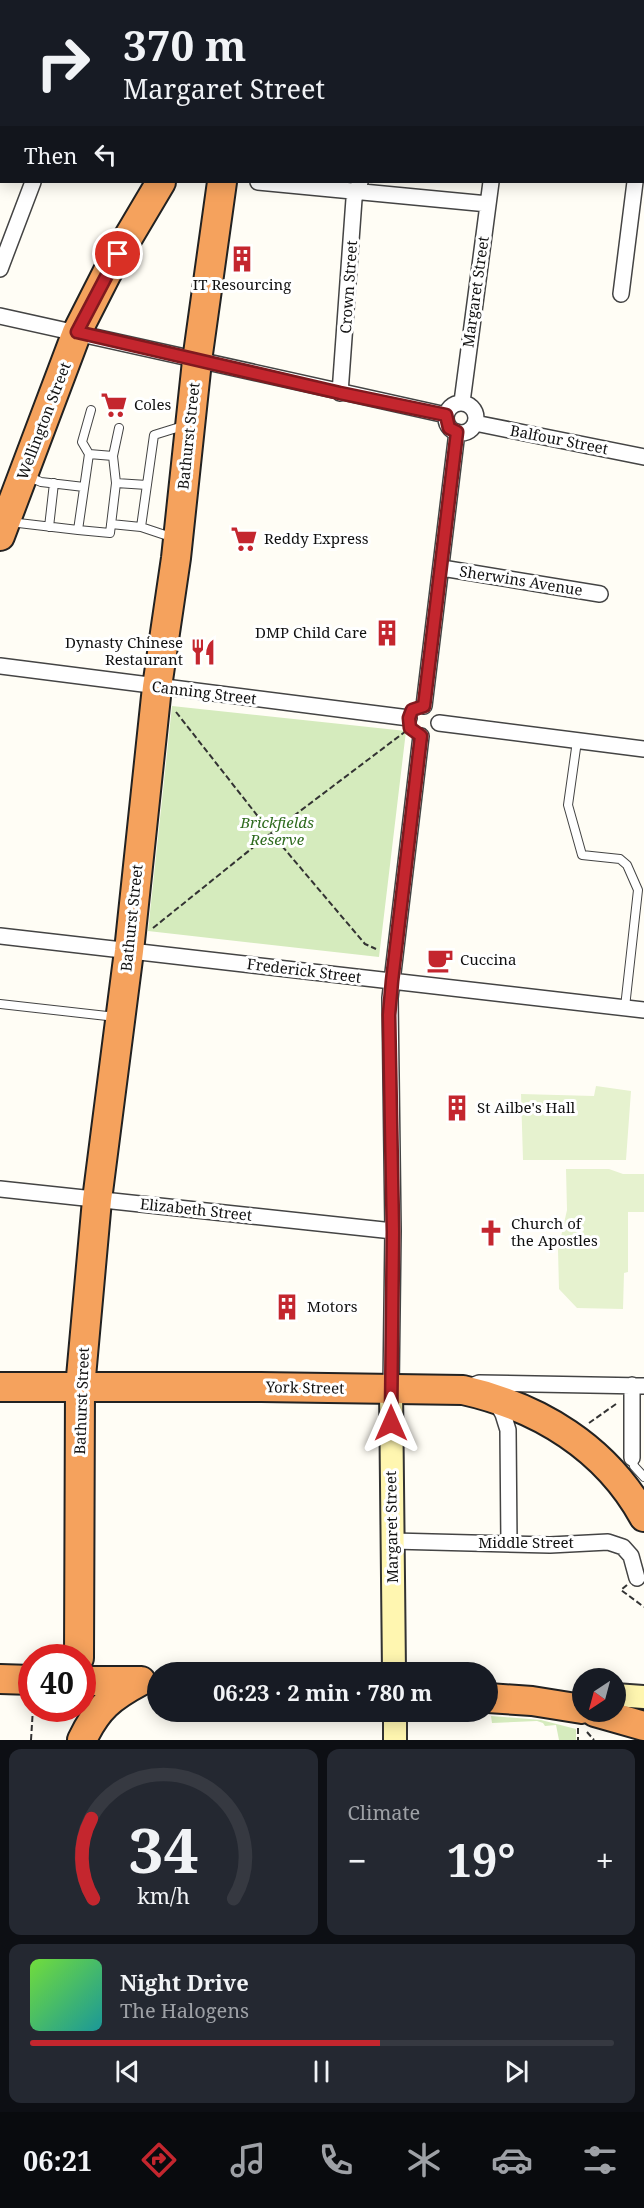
<!DOCTYPE html>
<html lang="en">
<head>
<meta charset="utf-8">
<style>
  body { margin:0; font-family:"Noto Serif",serif; background:#242831; color:#f1f3f6; height:100vh; display:flex; flex-direction:column; font-size:22px; white-space:nowrap }
  * { box-sizing:border-box; margin:0 }
  p { font-size:20px; color:#9ea1a6 }
  .icon { flex:none; width:33px; height:33px; fill:none; stroke:currentColor; stroke-width:2; stroke-linecap:round; stroke-linejoin:round }
  .map { position:relative; height:1740px; overflow:hidden }
  .sheet { display:flex; flex-direction:column; gap:9px; padding:9px; background:#0d0f14; flex:1 }
  .sheet>* { flex:none }
  .guide { position:absolute; left:0px; top:0px; width:645px; height:183px; box-shadow:0 3px 15px #0003; background:#171b24; color:#f1f3f6; overflow:hidden }
  .needle { width:39px; rotate:216deg }
  .buttons { position:absolute; left:572px; top:1668px; display:grid; gap:12px }
  .buttons a { display:grid; place-items:center; width:54px; height:54px; border-radius:50%; background:#171b24; box-shadow:0 3px 15px #0003; font-size:30px }
  .speed { position:absolute; left:18px; top:1644px; display:flex; gap:12px; font-size:30px; font-weight:700; text-align:center }
  .speed>* { display:grid; place-content:center; width:78px; height:78px; border-radius:50%; background:#171b24; box-shadow:0 3px 15px #0003; line-height:1 }
  .speed .limit { border:9px solid #d22; background:#fff; color:#111 }
  .pin { position:absolute; display:grid; place-items:center; width:51px; height:51px; color:#fff; margin:-26px; border:3px solid #fff; border-radius:50%; box-shadow:0 2px 6px #0007 }
  .me { position:absolute; width:66px; margin:-33px; rotate:0deg; stroke-linejoin:round; filter:drop-shadow(0 0 4px #0008) }
  .turn { display:flex; align-items:center; gap:21px; height:126px; padding:0 24px; font-size:27px }
  .turn .icon { width:78px; height:78px; stroke-width:2.5 }
  .turn b { display:block; font-size:42px; line-height:51px }
  .then { display:flex; align-items:center; height:57px; padding:0 24px; background:#0003; gap:12px; font-size:22px }
  .big { font-size:45px; font-weight:700; line-height:1.1 }
  .sheet .tile { flex:1; display:flex; flex-direction:column; justify-content:center; gap:9px; min-width:0; padding:0 21px; border-radius:12px; background:#242831 }
  .sheet .dial { align-items:center; gap:0 }
  .dial svg { height:156px; overflow:visible; fill:none; stroke:#363941; stroke-width:7; stroke-linecap:round; text-anchor:middle }
  .dial text { fill:#f1f3f6; stroke:none }
  .song { display:flex; align-items:center; gap:18px }
  .cover { width:72px; height:72px; border-radius:9px; background:linear-gradient(135deg,hsl(100 70% 55%),hsl(180 70% 35%)) }
  .played { height:6px; border-radius:3px; background:linear-gradient(90deg,#c4262e 60%,#363941 60%) }
  .keys { display:flex; justify-content:space-around; direction:ltr }
  .heat { display:flex; justify-content:space-between; align-items:center; font-size:33px; direction:ltr }
  .sheet .tiles { flex:1; display:grid; gap:9px; grid-template-columns:1fr 1fr }
  .tile:last-child { grid-column:span 2 }
  .trip { position:absolute; left:147px; top:1662px; width:351px; height:60px; border-radius:30px; background:#171b24; box-shadow:0 3px 15px #0003; font-weight:700; line-height:60px; text-align:center }
  .dock { display:flex; height:96px; justify-content:space-around; align-items:center; background:#090b0e; color:#9ea1a6 }
  .dock .icon { width:42px; height:42px }
  .dock .current { color:#c4262e }
  .dock b { font-size:27px; color:#f1f3f6 }
  .map>svg:first-child { display:block }
  .green { fill:#d5ebbd }
  .pitch { fill:#e6f2cf }
  .lines { fill:none; stroke-linecap:round; stroke-linejoin:round }
  .lane-casing { stroke:#444; stroke-width:10 }
  .street-casing { stroke:#444; stroke-width:18 }
  .secondary-casing { stroke:#333; stroke-width:26 }
  .highway-casing { stroke:#222; stroke-width:32 }
  .path { stroke:#333; stroke-width:2; stroke-dasharray:6 3; stroke-linecap:butt }
  .lane { stroke:#fff; stroke-width:8 }
  .street { stroke:#fff; stroke-width:15 }
  .secondary { stroke:#fff6b0; stroke-width:22 }
  .highway { stroke:#f5a25d; stroke-width:28 }
  .route-casing { stroke:#7f191e; stroke-width:15 }
  .route { stroke:#c4262e; stroke-width:10 }
  .labels { text-anchor:middle; stroke-width:6; stroke-linejoin:round; paint-order:stroke }
  .poi-label { font-size:15px; fill:#111; stroke:#fff; text-anchor:start }
  .street-label { font-size:15px; fill:#111; stroke:#fff }
  .park-label { font-size:15px; font-style:italic; fill:#2f6b1f; stroke:#fff }
</style>
</head>
<body>
<div class="map">
<svg width="644" height="1740" viewBox="0 0 644 1740">
  <rect width="100%" height="100%" fill="#fffdf5"/>
  <!-- green -->
  <path class="green" d="M172,706l234,25 -27,226 -231,-26z
    M491,1716l50,4 35,9v11h-17l-3,-15 -11,1 -2,-3 -6,-2 -45,2z"/>
  <!-- pitch -->
  <path class="pitch" d="M596,1086l35,5 -5,69h-103l-2,-66 73,2z
    M566,1169h43l14,5h21v38h-16v60l-4,1 -1,36 -46,-1 -18,-19 -1,-39 9,-40z"/>
  <g class="lines">
    <!-- lane casing -->
    <g class="lane-casing">
      <path id="lane" d="M89,454l24,2 6,-28
        M27,476l14,6 43,5
        M116,483l31,2
        M10,522l68,8 11,-76 -7,-12 9,-32
        M111,524l30,3 33,11
        M49,527l5,-44
        M141,527l13,-92 29,-9
        M78,530l32,3 6,-50 -3,-27
        M577,741l-9,64 14,50 38,4 7,6 11,25 -13,117
        M0,1004l116,13
        M632,1458l2,8 10,11"/>
    </g>
    <!-- street casing -->
    <g class="street-casing">
      <path id="street" d="M534,0l15,2
        M68,2l1,-2
        M390,2v-2
        M513,2v-2
        M0,28h2
        M0,169h2
        M258,182l230,22
        M0,269l33,-87
        M621,294l14,-112
        M0,316l446,99
        M340,393l14,-194 6,-17
        M462,402l29,-220
        M446 418a15 15 0 1 1 30 0a15 15 0 1 1-30 0Z
        M475,423l169,34
        M442,568l158,26
        M0,666l409,52
        M424,706l33,-274
        M439,723l205,26
        M0,936l644,74
        M0,1189l393,42
        M474,1385l5,-2 165,3
        M632,1385v73
        M391,1389l2,-158 -3,-233 31,-262
        M495,1400l8,14 5,16 1,114
        M393,1541l157,4 58,-3 15,5 8,9 6,22"/>
    </g>
    <!-- secondary casing -->
    <g class="secondary-casing">
      <path id="secondary" d="M391,1389l3,283
        M615,1695l29,2
        M395,1712v28"/>
    </g>
    <!-- highway casing -->
    <g class="highway-casing">
      <path id="highway" d="M275,2l1,-2
        M302,2l1,-2
        M0,536l77,-204 30,-59 54,-91
        M0,1387h261l202,3c76,17 143,58 181,127
        M79,1658l1,-270 17,-188 32,-249 28,-264 19,-129 21,-197 25,-179
        M0,1679l32,1
        M82,1681h58
        M488,1698l44,3 50,8
        M595,1712l49,14
        M82,1740c15,-32 29,-43 59,-59"/>
    </g>
    <!-- path -->
    <path class="path" d="M176,712l95,121 94,111 11,5
      M153,928l118,-95 135,-102
      M589,1423l27,-19
      M627,1585l-6,5 23,17
      M578,1728v12
      M587,1732l7,8
      M31,1740l2,-32"/>
    <!-- lane -->
    <use href="#lane" class="lane"/>
    <!-- street -->
    <use href="#street" class="street"/>
    <!-- secondary -->
    <use href="#secondary" class="secondary"/>
    <!-- highway -->
    <use href="#highway" class="highway"/>
  </g>
  <g class="lines">
    <!-- route casing -->
    <g class="route-casing">
      <path id="route" d="M118,254l-41,78 263,61 106,22 3,13 8,4 -33,274 -12,4 -3,8 1,10 11,8 -29,245 -3,34 4,217 -2,191"/>
    </g>
    <!-- route -->
    <use href="#route" class="route"/>
  </g>
  <!-- icons -->
  <defs>
    <g id="building-bare" transform="scale(2.07)"><path d="M-4-6H4V6H1V3H-1V6H-4ZM-2.5-4.3h1.7v1.8h-1.7ZM.8-4.3h1.7v1.8H.8ZM-2.5-1h1.7V.8h-1.7ZM.8-1h1.7V.8H.8Z" fill="#c4262e" stroke="#fff" stroke-width="2.5" paint-order="stroke"/></g>
    <g id="supermarket-bare" transform="scale(2.07)"><path d="M-6-5.5h2.5l.6 2H6L4.5 2H-2.5L-4.4-4H-6ZM-1.5 3.2a1.3 1.3 0 1 0 .1 0ZM3 3.2a1.3 1.3 0 1 0 .1 0Z" fill="#c4262e" stroke="#fff" stroke-width="2.5" paint-order="stroke"/></g>
    <g id="restaurant-bare" transform="scale(2.07)"><path d="M-5-6h1v4h1v-4h1v4h1v-4h1v5L-1.5 .5V6h-2V.5L-5-1ZM5-6V6H3V1.5H1.5Q1.5-4 5-6Z" fill="#c4262e" stroke="#fff" stroke-width="2.5" paint-order="stroke"/></g>
    <g id="cafe-bare" transform="scale(2.07)"><path d="M-5.5-4.5H6V0H3Q3 3.5 0 3.5H-2.5Q-5.5 3.5-5.5 0ZM3-3.2v2h1.7v-2ZM-6 4.5H4V6H-6Z" fill="#c4262e" stroke="#fff" stroke-width="2.5" paint-order="stroke"/></g>
    <g id="church-bare" transform="scale(2.07)"><path d="M-1.2-6h2.4v3.5h3.3v2.4h-3.3V6h-2.4V-.1h-3.3v-2.4h3.3Z" fill="#c4262e" stroke="#fff" stroke-width="2.5" paint-order="stroke"/></g>
  </defs>
  <g fill-rule="evenodd">
    <use href="#building-bare" x="242" y="259"/>
    <use href="#supermarket-bare" x="114" y="405"/>
    <use href="#supermarket-bare" x="244" y="539"/>
    <use href="#building-bare" x="387" y="633"/>
    <use href="#restaurant-bare" x="203" y="652"/>
    <use href="#cafe-bare" x="440" y="960"/>
    <use href="#building-bare" x="457" y="1108"/>
    <use href="#church-bare" x="491" y="1233"/>
    <use href="#building-bare" x="287" y="1307"/>
  </g>
  <g class="labels">
    <!-- poi labels -->
    <g class="poi-label">
      <text x="242" y="290" text-anchor="middle">IT Resourcing</text>
      <text x="134" y="410">Coles</text>
      <text x="264" y="544">Reddy Express</text>
      <text x="367" y="638" text-anchor="end">DMP Child Care</text>
      <text x="183" y="648" text-anchor="end">Dynasty Chinese<tspan x="183" dy="17">Restaurant</tspan></text>
      <text x="460" y="965">Cuccina</text>
      <text x="477" y="1113">St Ailbe's Hall</text>
      <text x="511" y="1229">Church of<tspan x="511" dy="17">the Apostles</tspan></text>
      <text x="307" y="1312">Motors</text>
    </g>
    <!-- street labels -->
    <g class="street-label">
      <text transform="translate(349 287) rotate(-86)" y="5">Crown Street</text>
      <text transform="translate(476 292) rotate(-82)" y="5">Margaret Street</text>
      <text transform="translate(44 421) rotate(-69)" y="5">Wellington Street</text>
      <text transform="translate(189 436) rotate(-84)" y="5">Bathurst Street</text>
      <text transform="translate(559 440) rotate(11)" y="5">Balfour Street</text>
      <text transform="translate(521 581) rotate(9)" y="5">Sherwins Avenue</text>
      <text transform="translate(204 693) rotate(7)" y="5">Canning Street</text>
      <text transform="translate(132 918) rotate(-84)" y="5">Bathurst Street</text>
      <text transform="translate(304 971) rotate(7)" y="5">Frederick Street</text>
      <text transform="translate(196 1210) rotate(6)" y="5">Elizabeth Street</text>
      <text transform="translate(305 1388) rotate(1)" y="5">York Street</text>
      <text transform="translate(82 1401) rotate(-88)" y="5">Bathurst Street</text>
      <text transform="translate(392 1527) rotate(-91)" y="5">Margaret Street</text>
      <text x="526" y="1548">Middle Street</text>
    </g>
    <!-- park labels -->
    <g class="park-label">
      <text x="277" y="828">Brickfields<tspan x="277" dy="17">Reserve</tspan></text>
    </g>
  </g>
</svg>
<div class="buttons">
<a><svg class="needle" viewBox="-14 -14 28 28"><path d="M0-13l5 13h-10z" fill="#e53935"/><path d="M0 13l5-13h-10z" fill="#9ea1a6"/></svg></a>
</div>
<div class="speed"><div class="limit">40</div></div>
<div class="pin" style="left:118px;top:254px;background:#d93025"><svg class="icon" aria-label="arrive" viewBox="0 0 24 24"><path d="M6 21V4h12l-3 4 3 4H6"/></svg></div>
<svg class="me" style="left:391px;top:1423px" viewBox="-20 -20 40 40"><path d="M0-17L14 15 0 8-14 15z" fill="#c4262e" stroke="#fff" stroke-width="4"/></svg>
<div class="trip">06:23 · 2 min · 780 m</div>
<div class="guide">
<div class="turn"><svg class="icon" aria-label="right" viewBox="0 0 24 24"><path d="M7 20v-9h11M14 6l5 5-5 5"/></svg><div><b>370 m</b>Margaret Street</div></div>
<div class="then">Then<svg class="icon" aria-label="left" viewBox="0 0 24 24"><path d="M17 20v-9H6M10 6l-5 5 5 5"/></svg></div>
</div>
</div>
<section class="sheet">
<div class="tiles">
<div class="tile dial"><svg viewBox="0 0 100 80">
<path d="M14 69A42 42 0 1 1 86 69"/>
<path d="M14 69A42 42 0 0 1 13 28" stroke="#c4262e"/>
<text x="50" y="56" font-size="32" font-weight="700">34</text>
<text x="50" y="72" font-size="11">km/h</text>
</svg></div>
<div class="tile"><p>Climate</p>
<div class="heat"><a>−</a><b class="big">19°</b><a>+</a></div>
</div>
<div class="tile">
<div class="song"><i class="cover"></i><div><b>Night Drive</b><p>The Halogens</p></div></div>
<div class="played"></div>
<div class="keys"><svg class="icon" aria-label="previous" viewBox="0 0 24 24"><path d="M18 5L8 12l10 7zM5 5v14"/></svg><svg class="icon" aria-label="pause" viewBox="0 0 24 24"><path d="M8 5v14M16 5v14"/></svg><svg class="icon" aria-label="next" viewBox="0 0 24 24"><path d="M6 5l10 7-10 7zM19 5v14"/></svg></div>
</div>
</div>
</section>
<nav class="dock">
<b>06:21</b>
<svg class="icon current" aria-label="directions" viewBox="0 0 24 24"><path d="M12 3l9 9-9 9-9-9zM9 14v-3h6M13 9l2 2-2 2"/></svg>
<svg class="icon" aria-label="music" viewBox="0 0 24 24"><path d="M9 18V5l10-2v13"/><circle cx="6" cy="18" r="3"/><circle cx="16" cy="16" r="3"/></svg>
<svg class="icon" aria-label="phone" viewBox="0 0 24 24"><path d="M5 4h4l2 5-3 2q2 4 5 5l2-3 5 2v4C11 20 4 13 5 4z"/></svg>
<svg class="icon" aria-label="climate" viewBox="0 0 24 24"><path d="M12 3v18M4 7l16 10M4 17L20 7"/></svg>
<svg class="icon" aria-label="car" viewBox="0 0 24 24"><path d="M5 17H2v-5l4-1 3-4h7l3 4 3 1v5h-3M9 17h6M6 11h13"/><circle cx="7" cy="17" r="2"/><circle cx="17" cy="17" r="2"/></svg>
<svg class="icon" aria-label="filters" viewBox="0 0 24 24"><path d="M4 7h16M4 17h16"/><circle cx="9" cy="7" r="2"/><circle cx="15" cy="17" r="2"/></svg>
</nav>
</body>
</html>
